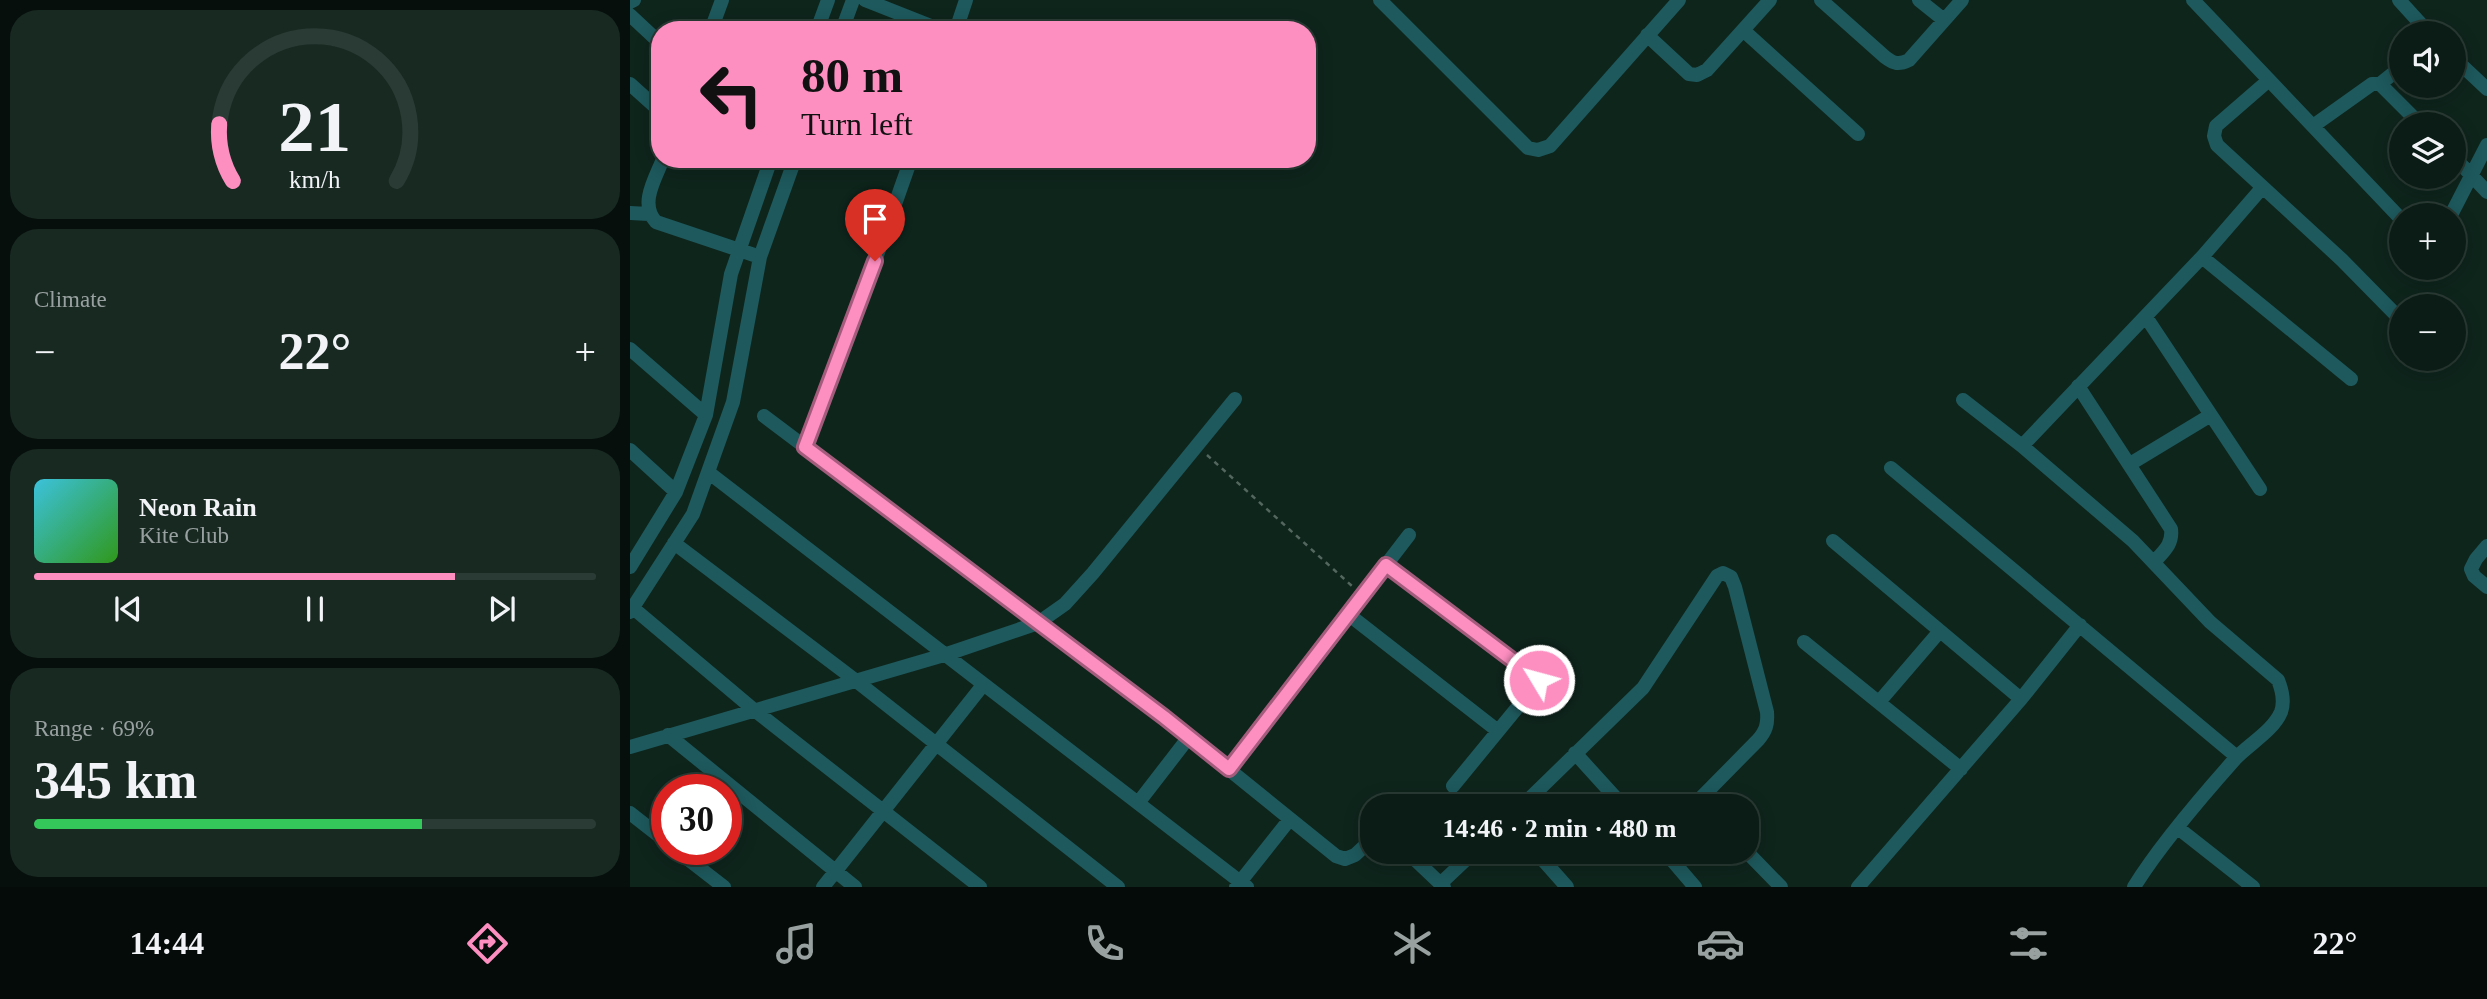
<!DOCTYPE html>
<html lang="en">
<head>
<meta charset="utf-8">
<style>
  body { margin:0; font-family:Georgia,serif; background:#182922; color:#f1f3f6; height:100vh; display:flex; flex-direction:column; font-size:26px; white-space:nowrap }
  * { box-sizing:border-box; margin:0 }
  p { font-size:23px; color:#99a1a0 }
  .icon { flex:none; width:38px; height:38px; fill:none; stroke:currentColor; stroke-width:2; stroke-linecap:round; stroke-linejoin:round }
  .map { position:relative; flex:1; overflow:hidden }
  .drawer { display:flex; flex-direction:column; gap:10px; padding:10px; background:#060f0c; width:630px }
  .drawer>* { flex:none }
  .guide { position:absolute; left:21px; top:21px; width:665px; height:147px; border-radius:28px; box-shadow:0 4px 18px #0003,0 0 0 2px #2a3a34; background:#fd8ec0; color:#111; overflow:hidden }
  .buttons { position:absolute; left:1759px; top:21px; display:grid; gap:14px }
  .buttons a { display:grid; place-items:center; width:77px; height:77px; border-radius:50%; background:#0a1c15; box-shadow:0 4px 18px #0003,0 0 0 2px #2a3a34; font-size:35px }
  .speed { position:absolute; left:21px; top:774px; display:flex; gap:14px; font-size:35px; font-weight:700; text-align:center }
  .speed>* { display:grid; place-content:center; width:91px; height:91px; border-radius:50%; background:#0a1c15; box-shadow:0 4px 18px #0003,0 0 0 2px #2a3a34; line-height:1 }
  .speed .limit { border:10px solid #d22; background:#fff; color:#111 }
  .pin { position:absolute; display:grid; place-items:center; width:60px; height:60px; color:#fff; margin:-72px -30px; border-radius:50% 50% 50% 0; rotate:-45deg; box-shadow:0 0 7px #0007 }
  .pin .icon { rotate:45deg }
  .me { position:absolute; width:77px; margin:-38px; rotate:307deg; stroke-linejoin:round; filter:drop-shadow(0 0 5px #0008) }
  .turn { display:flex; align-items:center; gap:24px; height:147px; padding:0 35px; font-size:32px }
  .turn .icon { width:91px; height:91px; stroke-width:2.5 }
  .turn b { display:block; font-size:49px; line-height:60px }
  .big { font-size:52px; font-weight:600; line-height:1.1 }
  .drawer .widget { flex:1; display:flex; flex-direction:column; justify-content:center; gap:10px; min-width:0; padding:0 24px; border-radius:28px; background:#182922 }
  .drawer .dial { align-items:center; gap:0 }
  .dial svg { height:182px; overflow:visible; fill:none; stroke:#2a3a34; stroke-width:7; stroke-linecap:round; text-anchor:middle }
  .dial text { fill:#f1f3f6; stroke:none }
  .song { display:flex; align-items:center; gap:21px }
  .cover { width:84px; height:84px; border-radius:10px; background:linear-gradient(135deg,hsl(190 70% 55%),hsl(110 70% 35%)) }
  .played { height:7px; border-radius:4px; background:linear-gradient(90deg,#fd8ec0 75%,#2a3a34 75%) }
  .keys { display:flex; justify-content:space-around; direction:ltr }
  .heat { display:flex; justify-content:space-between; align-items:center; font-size:38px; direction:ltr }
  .charge { height:10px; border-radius:5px; background:linear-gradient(90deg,#34c759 69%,#2a3a34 0) }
  .trip { position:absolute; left:730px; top:794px; width:399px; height:70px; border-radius:28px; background:#0a1c15; box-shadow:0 4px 18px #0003,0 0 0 2px #2a3a34; font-weight:600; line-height:70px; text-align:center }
  .menu { display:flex; height:112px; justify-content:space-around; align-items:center; background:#040b08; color:#99a1a0 }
  .menu .icon { width:49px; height:49px }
  .menu .on { color:#fd8ec0 }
  .menu b { font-size:32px; color:#f1f3f6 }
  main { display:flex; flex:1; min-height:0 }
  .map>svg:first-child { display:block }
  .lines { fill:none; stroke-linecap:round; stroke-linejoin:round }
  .path { stroke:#53675f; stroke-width:2.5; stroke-dasharray:5 5; stroke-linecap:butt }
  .minor { stroke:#1e595d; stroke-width:14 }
  .route-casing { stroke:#a45c7d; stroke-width:18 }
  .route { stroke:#fd8ec0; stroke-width:12 }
</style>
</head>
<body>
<main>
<section class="drawer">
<div class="widget dial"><svg viewBox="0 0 100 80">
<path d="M14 69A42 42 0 1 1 86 69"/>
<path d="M14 69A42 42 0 0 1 8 44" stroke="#fd8ec0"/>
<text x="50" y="56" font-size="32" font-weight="700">21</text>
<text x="50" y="72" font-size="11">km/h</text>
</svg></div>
<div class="widget"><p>Climate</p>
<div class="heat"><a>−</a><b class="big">22°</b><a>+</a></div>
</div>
<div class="widget">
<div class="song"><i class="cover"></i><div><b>Neon Rain</b><p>Kite Club</p></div></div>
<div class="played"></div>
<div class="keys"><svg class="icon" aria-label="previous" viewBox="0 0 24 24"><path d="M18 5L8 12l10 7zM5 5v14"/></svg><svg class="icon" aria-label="pause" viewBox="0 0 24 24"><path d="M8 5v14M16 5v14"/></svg><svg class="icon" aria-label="next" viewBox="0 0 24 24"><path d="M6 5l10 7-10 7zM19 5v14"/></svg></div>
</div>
<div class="widget"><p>Range · 69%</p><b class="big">345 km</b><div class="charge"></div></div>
</section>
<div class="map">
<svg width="1857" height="887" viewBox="0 0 1857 887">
  <rect width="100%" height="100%" fill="#0e251c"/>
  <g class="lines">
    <!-- path -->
    <path class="path" d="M577,455l145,131"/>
    <!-- minor -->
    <path class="minor" d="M235,0l76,30
      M750,0l148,148 10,2 12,-4 129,-146
      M1191,0l64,57c9,7 14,8 24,3l53,-60
      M1289,0l25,20
      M1563,0l208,219
      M1769,0l30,33
      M0,2l4,-2
      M0,15l30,28
      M81,30l11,-30
      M187,30l11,-30
      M212,30l11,-30
      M326,30l10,-30
      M1113,30l115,104
      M1017,35l42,39 8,1 10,-5 63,-70
      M1824,58l33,31
      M1639,80l-53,46 -2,10 3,9 125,115 58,59
      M0,84l30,27
      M1750,84l21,-17
      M1683,126l59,-42h8l40,40
      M1824,157l33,35
      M33,159c-8,20 -24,45 -7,63l104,35
      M0,213l19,1
      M1821,215l36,-70
      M1572,257l149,122
      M1516,317l114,172
      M0,349l76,66
      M1448,386l93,143c2,15 -7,22 -17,33
      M1333,400l59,46 111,95 77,81 68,58c4,10 7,21 3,32 -8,19 -32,32 -46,47 -32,36 -76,87 -101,128
      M134,416l400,301 172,139 9,3 10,-4 17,-16
      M1392,446l180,-189 60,-69
      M175,447l70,-186 36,-102
      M0,450l46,42
      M1500,464l81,-49
      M1261,468l346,289
      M78,472l539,415
      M1203,541l188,158
      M44,543l181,137 263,207
      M1857,546l-11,13 -5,10 3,7 13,11
      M756,565l154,115 -87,106
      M0,567l46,-75 30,-77 25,-141 40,-115
      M3,608l120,101 227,178
      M0,612l63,-98 40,-112 27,-145 35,-98
      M718,614l150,117
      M1174,642l157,127
      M1249,702l61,-71
      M38,735l187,152
      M0,747l314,-92 94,-32 27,-19 28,-31 142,-174
      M945,753l49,54
      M599,769l180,-234
      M508,803l51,-66
      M891,807l122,-119 74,-112 6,-3 8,4 4,10 32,125c1,12 -1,19 -9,28l-66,67
      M0,813l37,29
      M1548,828l75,59
      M45,849l49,38
      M1116,851l35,36
      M777,852l37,35
      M906,852l31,35
      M1035,852l30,35
      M811,883l33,-31
      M193,887l160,-202
      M606,887l54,-68
      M1228,887l163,-188 59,-74"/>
  </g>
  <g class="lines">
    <!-- route casing -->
    <g class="route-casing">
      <path id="route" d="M245,261l-70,186 359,270 65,52 157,-204 153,115"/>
    </g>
    <!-- route -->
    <use href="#route" class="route"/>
  </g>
</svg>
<div class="buttons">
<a><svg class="icon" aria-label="sound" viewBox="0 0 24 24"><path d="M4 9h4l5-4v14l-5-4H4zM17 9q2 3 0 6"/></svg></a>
<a><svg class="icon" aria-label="layers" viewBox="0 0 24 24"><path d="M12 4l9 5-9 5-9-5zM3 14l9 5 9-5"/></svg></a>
<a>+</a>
<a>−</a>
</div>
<div class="speed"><div class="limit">30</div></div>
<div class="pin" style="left:245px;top:261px;background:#d93025"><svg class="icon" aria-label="arrive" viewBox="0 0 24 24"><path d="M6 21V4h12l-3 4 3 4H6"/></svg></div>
<svg class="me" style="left:909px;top:680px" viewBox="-20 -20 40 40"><circle r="17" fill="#fd8ec0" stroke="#fff" stroke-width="3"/><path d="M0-11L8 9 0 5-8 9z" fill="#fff"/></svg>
<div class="trip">14:46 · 2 min · 480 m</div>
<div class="guide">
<div class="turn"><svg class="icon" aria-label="left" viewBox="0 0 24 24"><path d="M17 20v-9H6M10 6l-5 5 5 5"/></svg><div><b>80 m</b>Turn left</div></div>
</div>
</div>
</main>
<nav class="menu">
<b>14:44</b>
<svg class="icon on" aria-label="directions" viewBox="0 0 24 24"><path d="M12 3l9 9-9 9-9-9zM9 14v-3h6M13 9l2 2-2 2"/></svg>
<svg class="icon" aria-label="music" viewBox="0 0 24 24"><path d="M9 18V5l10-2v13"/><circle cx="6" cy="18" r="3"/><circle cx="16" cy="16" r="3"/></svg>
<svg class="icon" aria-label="phone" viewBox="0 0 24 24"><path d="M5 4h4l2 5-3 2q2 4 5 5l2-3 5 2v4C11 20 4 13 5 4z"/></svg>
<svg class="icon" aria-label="climate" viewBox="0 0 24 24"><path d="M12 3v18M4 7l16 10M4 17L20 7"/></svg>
<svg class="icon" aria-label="car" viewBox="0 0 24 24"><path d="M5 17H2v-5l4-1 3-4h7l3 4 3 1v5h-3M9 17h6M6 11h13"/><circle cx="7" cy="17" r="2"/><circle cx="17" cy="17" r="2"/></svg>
<svg class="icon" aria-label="filters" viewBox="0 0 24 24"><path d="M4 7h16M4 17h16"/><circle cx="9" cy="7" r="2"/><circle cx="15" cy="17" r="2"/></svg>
<b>22°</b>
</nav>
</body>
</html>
